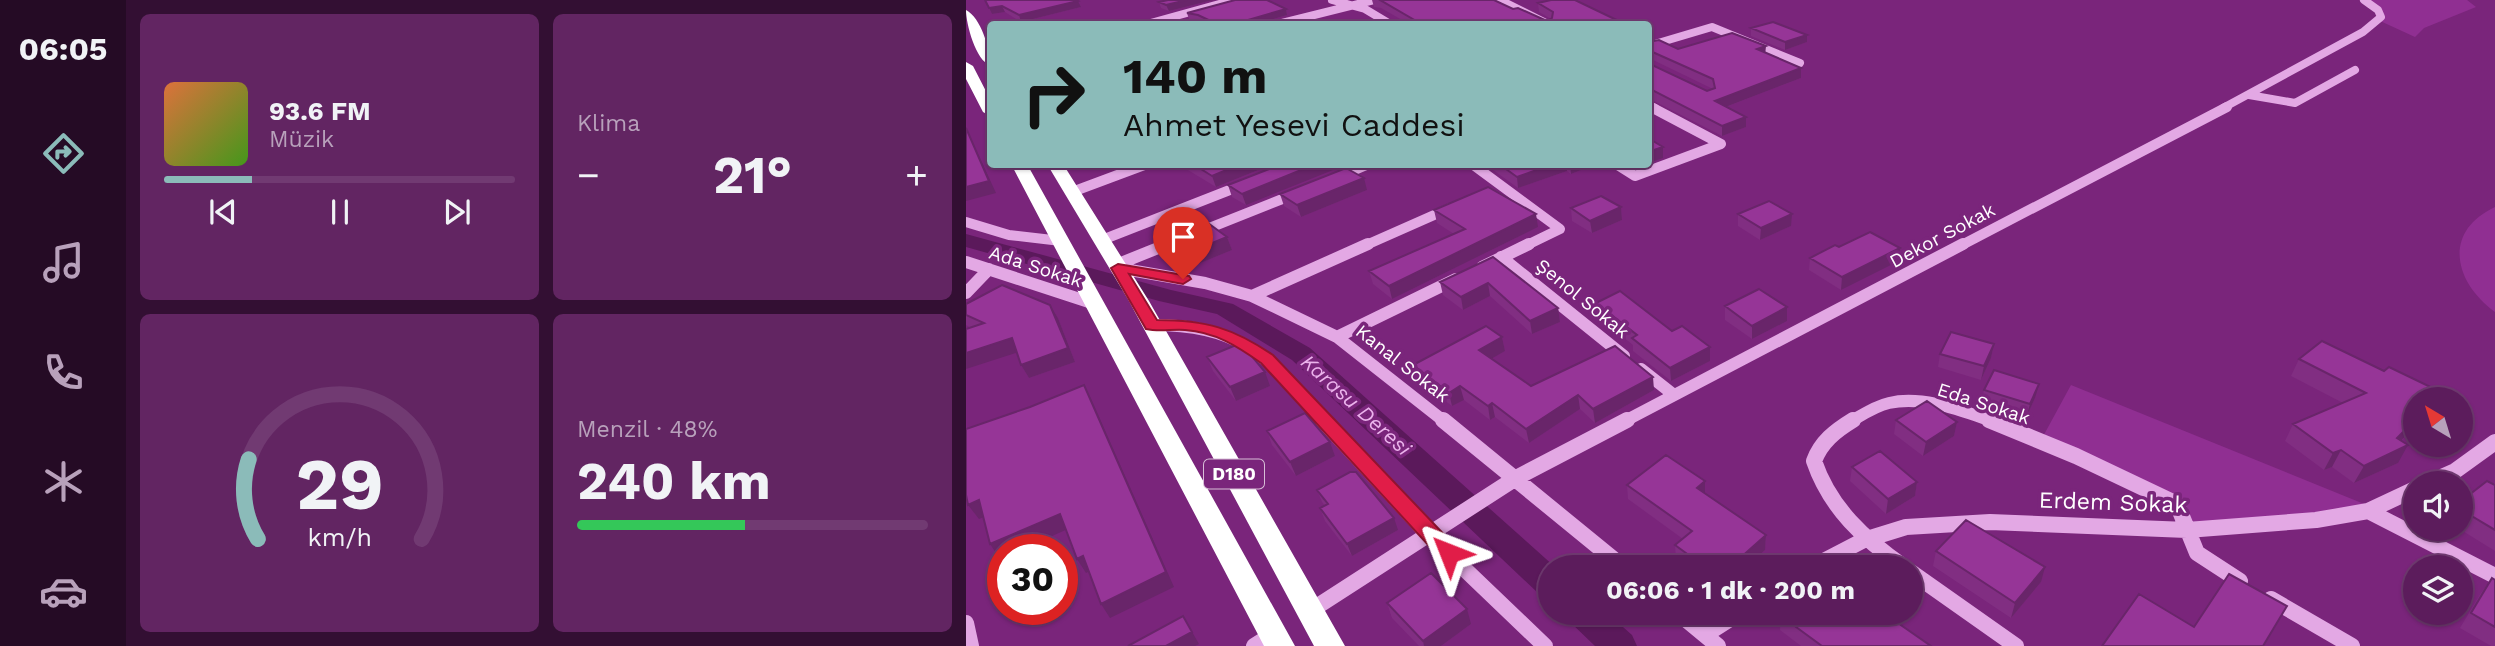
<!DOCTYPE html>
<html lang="tr">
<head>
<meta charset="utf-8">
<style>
  body { margin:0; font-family:"Work Sans",sans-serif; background:#622562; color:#f1f3f6; height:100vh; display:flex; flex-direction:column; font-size:26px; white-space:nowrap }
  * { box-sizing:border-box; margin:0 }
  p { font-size:23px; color:#b8a1bb }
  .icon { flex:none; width:38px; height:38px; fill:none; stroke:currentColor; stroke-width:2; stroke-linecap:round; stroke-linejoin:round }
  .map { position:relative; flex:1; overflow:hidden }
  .details { display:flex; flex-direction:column; gap:14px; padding:14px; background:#330f33; width:840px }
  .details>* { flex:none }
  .hud { position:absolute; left:21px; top:21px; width:665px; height:147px; border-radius:7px; box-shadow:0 2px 5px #0004,0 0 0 2px #713a72; background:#8bbbb9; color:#111; overflow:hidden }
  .needle { width:46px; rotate:322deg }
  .buttons { position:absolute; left:1437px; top:387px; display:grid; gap:14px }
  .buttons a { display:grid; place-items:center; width:70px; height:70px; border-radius:50%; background:#5c1c5c; box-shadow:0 2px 5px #0004,0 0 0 2px #713a72; font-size:35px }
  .speed { position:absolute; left:21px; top:534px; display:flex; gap:14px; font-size:35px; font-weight:700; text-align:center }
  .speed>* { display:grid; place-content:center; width:91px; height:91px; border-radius:50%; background:#5c1c5c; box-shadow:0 2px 5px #0004,0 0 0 2px #713a72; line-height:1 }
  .speed .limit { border:10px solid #d22; background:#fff; color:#111 }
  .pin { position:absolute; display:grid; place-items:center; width:60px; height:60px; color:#fff; margin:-72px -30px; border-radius:50% 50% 50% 0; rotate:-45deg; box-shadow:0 0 7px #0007 }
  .pin .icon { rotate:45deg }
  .me { position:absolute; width:77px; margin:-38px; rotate:315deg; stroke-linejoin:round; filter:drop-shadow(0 0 5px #0008) }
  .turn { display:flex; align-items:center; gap:24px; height:147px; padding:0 21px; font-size:32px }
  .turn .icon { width:91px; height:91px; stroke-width:2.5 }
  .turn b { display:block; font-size:49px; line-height:60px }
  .big { font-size:52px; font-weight:700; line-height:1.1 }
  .details .card { flex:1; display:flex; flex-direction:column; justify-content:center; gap:10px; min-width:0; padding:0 24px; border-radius:10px; background:#622562 }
  .details .dial { align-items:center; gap:0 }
  .dial svg { height:182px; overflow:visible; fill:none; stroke:#713a72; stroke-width:7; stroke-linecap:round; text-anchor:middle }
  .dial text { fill:#f1f3f6; stroke:none }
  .song { display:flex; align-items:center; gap:21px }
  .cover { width:84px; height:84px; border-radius:10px; background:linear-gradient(135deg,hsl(20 70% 55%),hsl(100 70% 35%)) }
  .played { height:7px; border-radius:4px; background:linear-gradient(90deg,#8bbbb9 25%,#713a72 25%) }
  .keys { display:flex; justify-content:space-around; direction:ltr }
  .heat { display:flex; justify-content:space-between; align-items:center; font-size:38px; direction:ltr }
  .charge { height:10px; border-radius:5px; background:linear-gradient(90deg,#34c759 48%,#713a72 0) }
  .details .tiles { flex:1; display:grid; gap:14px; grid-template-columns:repeat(2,1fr) }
  .trip { position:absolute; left:572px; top:555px; width:385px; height:70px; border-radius:35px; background:#5c1c5c; box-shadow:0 2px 5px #0004,0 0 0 2px #713a72; font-weight:700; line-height:70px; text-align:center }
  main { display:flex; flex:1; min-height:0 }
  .tabs { display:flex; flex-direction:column; width:126px; justify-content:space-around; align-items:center; background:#250b25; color:#b8a1bb }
  .tabs .icon { width:49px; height:49px }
  .tabs .selected { color:#8bbbb9 }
  .tabs b { font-size:32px; color:#f1f3f6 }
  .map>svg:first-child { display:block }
  .green { fill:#902f92 }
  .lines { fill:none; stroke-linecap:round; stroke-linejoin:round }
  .canal { fill:#5b195b; fill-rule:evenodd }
  .minor-far3 { stroke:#e3a8e4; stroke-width:8 }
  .minor-far2 { stroke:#e3a8e4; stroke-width:10 }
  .minor-far1 { stroke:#e3a8e4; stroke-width:12 }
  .minor { stroke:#e3a8e4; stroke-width:16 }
  .highway { fill:#fff; fill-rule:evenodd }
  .wall { fill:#812e82 }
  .shaded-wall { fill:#69256a }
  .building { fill:#963597; stroke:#69256a; stroke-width:2 }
  .route { fill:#e11d48; stroke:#92132f; stroke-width:2 }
  .labels { text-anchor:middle; stroke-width:7; stroke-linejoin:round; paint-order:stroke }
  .shield { fill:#7a257b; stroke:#d7bed7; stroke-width:2 }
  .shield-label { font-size:18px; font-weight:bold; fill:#fff }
  .street-label { font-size:19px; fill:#fff; stroke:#7a257b }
  .water-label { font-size:21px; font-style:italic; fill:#ebb3ec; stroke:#7a257b }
  .near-street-label { font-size:23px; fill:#fff; stroke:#7a257b }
</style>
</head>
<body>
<main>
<nav class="tabs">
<b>06:05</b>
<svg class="icon selected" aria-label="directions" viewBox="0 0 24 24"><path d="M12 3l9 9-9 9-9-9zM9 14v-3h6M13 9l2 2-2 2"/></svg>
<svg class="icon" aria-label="music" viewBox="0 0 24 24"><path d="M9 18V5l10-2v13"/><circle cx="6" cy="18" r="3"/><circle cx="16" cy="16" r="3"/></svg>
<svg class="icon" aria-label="phone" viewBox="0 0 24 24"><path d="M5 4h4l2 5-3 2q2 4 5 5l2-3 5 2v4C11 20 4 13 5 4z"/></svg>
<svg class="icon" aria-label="climate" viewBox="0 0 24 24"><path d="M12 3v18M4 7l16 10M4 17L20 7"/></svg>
<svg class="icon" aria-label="car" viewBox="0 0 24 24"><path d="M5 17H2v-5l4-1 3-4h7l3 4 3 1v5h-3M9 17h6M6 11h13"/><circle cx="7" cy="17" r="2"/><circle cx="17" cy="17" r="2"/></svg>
</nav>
<section class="details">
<div class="tiles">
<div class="card">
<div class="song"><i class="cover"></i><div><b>93.6 FM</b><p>Müzik</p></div></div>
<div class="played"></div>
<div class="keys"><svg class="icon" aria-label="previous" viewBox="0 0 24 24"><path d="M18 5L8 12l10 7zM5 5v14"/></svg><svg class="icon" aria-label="pause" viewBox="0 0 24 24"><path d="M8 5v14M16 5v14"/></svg><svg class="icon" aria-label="next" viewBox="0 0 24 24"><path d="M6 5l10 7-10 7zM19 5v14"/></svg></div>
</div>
<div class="card"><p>Klima</p>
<div class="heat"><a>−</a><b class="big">21°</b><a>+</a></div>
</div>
<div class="card dial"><svg viewBox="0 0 100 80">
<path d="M14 69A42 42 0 1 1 86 69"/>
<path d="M14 69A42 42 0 0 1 10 34" stroke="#8bbbb9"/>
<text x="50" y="56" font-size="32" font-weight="700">29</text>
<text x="50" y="72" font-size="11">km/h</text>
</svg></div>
<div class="card"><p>Menzil · 48%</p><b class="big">240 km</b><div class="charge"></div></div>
</div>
</section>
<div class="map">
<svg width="1529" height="646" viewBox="0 0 1529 646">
  <rect width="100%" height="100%" fill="#7a257b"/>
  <!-- green -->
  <path class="green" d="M1398,0h103l9,7 -52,21 -9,9 -37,-17 2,-3z
    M1529,207v105c-41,-30 -53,-80 0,-105z
    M1105,385l303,123 -187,22 -11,-26 -136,-62z"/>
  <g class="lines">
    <!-- canal -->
    <path class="canal" d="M0,234l205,56 62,14 77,44 245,219h-5v30l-12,-4 -246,-233 -75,-46 -58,-13 -193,-54z
      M599,612h41l26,23 5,11h-42l-25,-24z"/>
    <!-- minor-far3 -->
    <path class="minor-far3" d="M366,0l33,9 25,15
      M534,0l48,24
      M181,24l87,-24
      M312,24l96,-24
      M682,46l64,-19 88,36
      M1283,95l46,8 60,-33
      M682,105l7,3
      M1257,108l140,-76 18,-15 -3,-7 -14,-10"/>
    <!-- minor-far2 -->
    <path class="minor-far2" d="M506,164l88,65 -35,17
      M650,164l19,12 86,-32 -70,-37
      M372,177l31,-13
      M106,192l75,-28
      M0,222l43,13 52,6
      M136,240l143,-56
      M198,246l131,-52
      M398,246l86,-38
      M994,246l267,-139"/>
    <!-- minor-far1 -->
    <path class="minor-far1" d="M535,257l123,99
      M0,262l129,42
      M150,265l52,-21
      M516,267l47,-23
      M152,268l87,15 47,13 85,41 108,85
      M0,293l23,-24
      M286,296l116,-52
      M186,325c94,0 114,33 173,97
      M371,337l119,-58
      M675,369l33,26
      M657,422l340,-178
      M884,422c12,-7 25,-16 39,-19 34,-8 73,8 106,19"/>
    <!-- minor -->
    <path class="minor" d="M357,420l106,115 116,111
      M477,420l180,147
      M887,420c-18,11 -32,22 -39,41 16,47 50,78 90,106
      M1023,420l87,36 101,48 20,49 43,28
      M1462,483l27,-12 40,-29
      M1402,511l127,65
      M846,567l52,-27 42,-13 84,-5 197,8 129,-10 52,-9 47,-22
      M945,572l105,74
      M1305,599l81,47
      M344,611l206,-133 111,-58
      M711,612l41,34
      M0,623l5,23
      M739,635l36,-23
      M288,646l19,-12"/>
    <!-- highway -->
    <path class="highway" d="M0,10c15,8 24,38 24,55 -14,-4 -24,-41 -24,-55z
      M0,62l7,4 17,33v17l-7,-4 -17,-33z
      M45,164h16l268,482h-31z
      M81,164h16l86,137 196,345h-31l-185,-345z"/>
  </g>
  <!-- wall -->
  <path class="wall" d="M18,0l94,1 3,6 -60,15 -16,-10 -13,2z
    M202,0h45l-44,11 -8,-3 -2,-6z
    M406,0h122l19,9 34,12 4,-2 -12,-7 -1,-9 87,21h-216l-28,-16 -7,-1z
    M320,9l1,6 -30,9h-50l-7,-3 -11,-2 -2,-6z
    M785,28l56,14 -22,8 -34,-14z
    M682,42l30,7 88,4 35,15v10l-75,29 20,20 -24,9 -74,-38v-35l59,28 6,-2 -62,-30h-3z
    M212,164h95l-57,23z
    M316,164l-36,41 -14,-8 -4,-12z
    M522,164h108l-25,10 -4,-3 -49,17 -29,-21z
    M401,190l-66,27 -17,-11 -4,-12z
    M655,207l1,13 -30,13 -20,-12 -1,-13z
    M468,210l104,17 -146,72 -19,-15 -4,-13 85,-37 -17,-11z
    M772,214l53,12 -31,14 -22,-14z
    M261,237l5,13 -39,16 -19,-15 -5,-12z
    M873,247l60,14 -58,29 -32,-20 1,-12z
    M527,257l65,51 2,14 -28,12 -42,-38 -27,14 -20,-15 -3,-13z
    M630,303l114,58 -39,20 -38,-30v-6l-36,-29z
    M0,304l84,1 8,13 17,44 -46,16 -8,-13 -4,-12 -51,-28z
    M759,306l62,15 -35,18 -27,-19z
    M536,337l3,14 -14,7 40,28 123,4 -59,33 -15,-14 -51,34 -34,-26 -5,3 -26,-20 -12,6 -36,-27 -3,-14z
    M1028,344l-3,14 -10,22 -43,-13 2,-13z
    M241,357l63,29 -34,15 -23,-30z
    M1333,359l116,40v28l-14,14 -3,22 -44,20 -22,-16 -8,3 -39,-29 8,-17 50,-21 -52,-27z
    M1018,390l51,8 -9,20 -45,-14z
    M930,420l61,2 -3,14 -31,20 -29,-22z
    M301,431l63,11 5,14 -39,20 -24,-31z
    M886,467l65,15 -2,14 -29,18 -36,-33z
    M739,481v12l61,42 -1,15 -19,17h-60l-10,-8 -1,-14 8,-6 -55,-40 -1,-14z
    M1529,485v66l-37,-23h2v-26z
    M351,490l81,40 -46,26 -27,-35 -5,-13 5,-2 -3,-4z
    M970,551l105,31 -30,36 -78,-52z
    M1526,578l3,2v66h-4l-31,-18 21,-35z
    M421,603l84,21 -30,22h-22l-27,-28z
    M815,616l150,30h-130l-21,-16z"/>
  <!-- shaded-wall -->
  <path class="shaded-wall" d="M221,0h26l-44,11 -3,-6z
    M112,1l3,6 -60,15 -2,-7z
    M36,6l3,6 -13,2 -3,-6z
    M320,9l1,6 -30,9 -9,-4z
    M841,35v7l-22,8v-8z
    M800,46l-1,10 -8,-7z
    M835,68v10l-86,33v-10z
    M780,117v10l-24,9v-10z
    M0,128l30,65 -30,8z
    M697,147v11l-15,5v-11z
    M275,164h32l-57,23 -4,-11z
    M350,164h32l-102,41 -4,-11z
    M587,164h13l1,7 -49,17 -1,-11z
    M604,164h26l-25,10z
    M398,178l3,12 -66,27 -4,-12z
    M655,207l1,13 -30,13 -2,-12z
    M570,214l2,13 -146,72 -3,-13z
    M826,214l-1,12 -31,14 1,-12z
    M261,237l5,13 -39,16 -5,-13z
    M934,248l-1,13 -58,29 1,-13z
    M522,283l2,13 -27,14 -2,-13z
    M84,305l8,13 17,44 -46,16 -8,-13z
    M821,307v14l-35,18v-13z
    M592,308l2,14 -28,12 -2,-13z
    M536,337l3,14 -23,13 -3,-14z
    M46,338l7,14 -53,17v-16z
    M1028,344l-3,14 -10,22 3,-14z
    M744,347v14l-39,20 -1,-13z
    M299,372l5,14 -34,15 -6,-14z
    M687,377l1,13 -59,33 -2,-14z
    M1073,384l-4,14 -9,20 4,-14z
    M118,385l7,14 83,188 -64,31 -9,-14z
    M494,386l4,14 -12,6 -3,-13z
    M612,395l2,14 -51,34 -3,-14z
    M526,403l3,14 -5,3 -2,-14z
    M1449,420v7l-29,28 11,-17z
    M991,422l-3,14 -31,20 3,-14z
    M364,442l5,14 -39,20 -6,-14z
    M1442,445l-10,18 -44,20 10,-17z
    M1375,450l-9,17 -8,3 9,-17z
    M739,481v15l-8,-8z
    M951,482l-2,14 -29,18 2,-15z
    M13,500l10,15 -10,4 -11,-14z
    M94,514l10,14 -49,22h-18v7l-3,2 -10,-15z
    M428,518l4,12 -46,26 -5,-12z
    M800,535l-1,15 -19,17h-16z
    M117,556l9,14 -6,3 -9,-14z
    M1079,567l-4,15 -30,36 4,-15z
    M501,609l4,15 -30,22h-17l-1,-5z
    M217,616l16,28 -4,2h-29z"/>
  <!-- building -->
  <path class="building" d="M19,0h91l2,1 -59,14 -17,-9 -13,2z
    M202,0h19l-21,5 -7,-3z
    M269,0h32l19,9 -38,11 8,4h-39l-19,-9 -11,-2z
    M414,0h114l19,9 5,-1 29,13 5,-3 1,-6 -15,-9 13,-3h24l50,24h-196l-6,-3 -5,1z
    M807,22l34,13 -22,7 -34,-14z
    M766,33l34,13 -9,3 44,19 -86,33 31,16 -24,9 -74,-38v-25l59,28 8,-3 -2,-9 -65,-29v-8l11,-2 19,9z
    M0,128l23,53 -23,6z
    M682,138l15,9 -15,5z
    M227,164h48l-29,12z
    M316,164h34l-74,30 -14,-9z
    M533,164h54l-36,13z
    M380,168l18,10 -67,27 -17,-11z
    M522,187l48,27 -147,72 -20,-15 96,-42 -31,-19z
    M635,196l20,11 -31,14 -19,-13z
    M803,201l23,13 -31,14 -23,-14z
    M242,223l19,14 -39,16 -19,-14z
    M904,232l30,16 -58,29 -32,-19 25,-13 4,2z
    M527,257l65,51 -28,13 -42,-38 -27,14 -21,-15z
    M36,285l48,20 18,43 -47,17 -9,-27 -46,15v-24l18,-6 -18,-8v-11z
    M793,289l28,18 -35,19 -27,-20z
    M654,291l52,40 10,-5 28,21 -40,21 -38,-30 5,-3 -41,-32z
    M520,326l16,11 -23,13 52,36 84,-40 38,31 -60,32 -15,-14 -52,34 -34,-26 -4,3 -28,-20 -11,7 -36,-28z
    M985,332l43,12 -10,22 -44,-12z
    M1356,341l62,30 5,-4 54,26 -7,6h-21v21l-18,18 11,7 -44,21 -23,-16 -8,3 -40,-29 73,-31 -67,-34z
    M275,343l24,29 -35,15 -23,-30z
    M1028,370l45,14 -9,20 -46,-14z
    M118,385l82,187 -65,32 -18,-48 -6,3 -17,-45 -70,30 -11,-44 -11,5 -2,-10v-66l64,-22z
    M961,401l30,21 -31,20 -30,-22z
    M339,413l25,29 -40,20 -23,-31z
    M914,451l37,31 -29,17 -36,-32z
    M700,455l39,26 -8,7 69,47 -36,32h-25l-30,-22 17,-14 -65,-46z
    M384,472h6l38,46 -47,26 -27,-36 8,-4 -11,-14z
    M1521,481l8,4v45l-35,-21v-7z
    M1000,520l79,47 -30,36 -79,-52z
    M465,573l36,36 -44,32 -36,-38z
    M1263,574l58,32 -24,40h-161l37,-52 55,33z
    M1526,578l3,2v47l-24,-14z
    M819,612h97l49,34h-109l-41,-30z
    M217,616l9,16 -26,14h-38z"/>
  <!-- route -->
  <path class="route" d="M152,264l71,12 2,3 -8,5 -54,-10 28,46c49,0 76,8 116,35l183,192 3,6 -3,6 -7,3 -8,-3 -180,-196c-24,-17 -46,-31 -76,-33 -13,-1 -26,2 -39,-1l-35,-61z"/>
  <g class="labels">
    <!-- shield labels -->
    <rect class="shield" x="238" y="459.5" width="60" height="29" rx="5"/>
    <g class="shield-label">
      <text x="268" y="480">D180</text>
    </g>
    <!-- street labels -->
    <g class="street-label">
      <text transform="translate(976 235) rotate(-28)" y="7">Dekor Sokak</text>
      <text transform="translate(70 266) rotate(18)" y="7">Ada Sokak</text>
      <text transform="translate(617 298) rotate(39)" y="7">Şenol Sokak</text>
      <text transform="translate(437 363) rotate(38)" y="7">Kanal Sokak</text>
      <text transform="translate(1018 403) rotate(18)" y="7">Eda Sokak</text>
    </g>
    <!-- water labels -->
    <g class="water-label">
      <text transform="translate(390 405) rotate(42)" y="7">Karasu Deresi</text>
    </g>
    <!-- near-street labels -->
    <g class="near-street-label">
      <text transform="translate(1147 502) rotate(2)" y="8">Erdem Sokak</text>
    </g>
  </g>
</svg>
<div class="buttons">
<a><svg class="needle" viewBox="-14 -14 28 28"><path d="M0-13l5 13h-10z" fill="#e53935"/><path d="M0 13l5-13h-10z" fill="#b8a1bb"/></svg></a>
<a><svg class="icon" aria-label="sound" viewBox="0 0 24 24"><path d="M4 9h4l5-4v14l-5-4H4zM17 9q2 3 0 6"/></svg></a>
<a><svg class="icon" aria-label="layers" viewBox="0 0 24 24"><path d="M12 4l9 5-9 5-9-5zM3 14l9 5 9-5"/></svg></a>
</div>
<div class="speed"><div class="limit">30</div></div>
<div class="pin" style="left:217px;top:279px;background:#d93025"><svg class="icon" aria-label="arrive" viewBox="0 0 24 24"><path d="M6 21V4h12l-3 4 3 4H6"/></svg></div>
<svg class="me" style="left:483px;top:553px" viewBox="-20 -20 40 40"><path d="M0-17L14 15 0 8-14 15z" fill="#e11d48" stroke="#fff" stroke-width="4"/></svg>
<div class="trip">06:06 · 1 dk · 200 m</div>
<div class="hud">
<div class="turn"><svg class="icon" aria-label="right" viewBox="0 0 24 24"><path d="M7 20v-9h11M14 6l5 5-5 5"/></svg><div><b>140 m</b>Ahmet Yesevi Caddesi</div></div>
</div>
</div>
</main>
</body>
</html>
